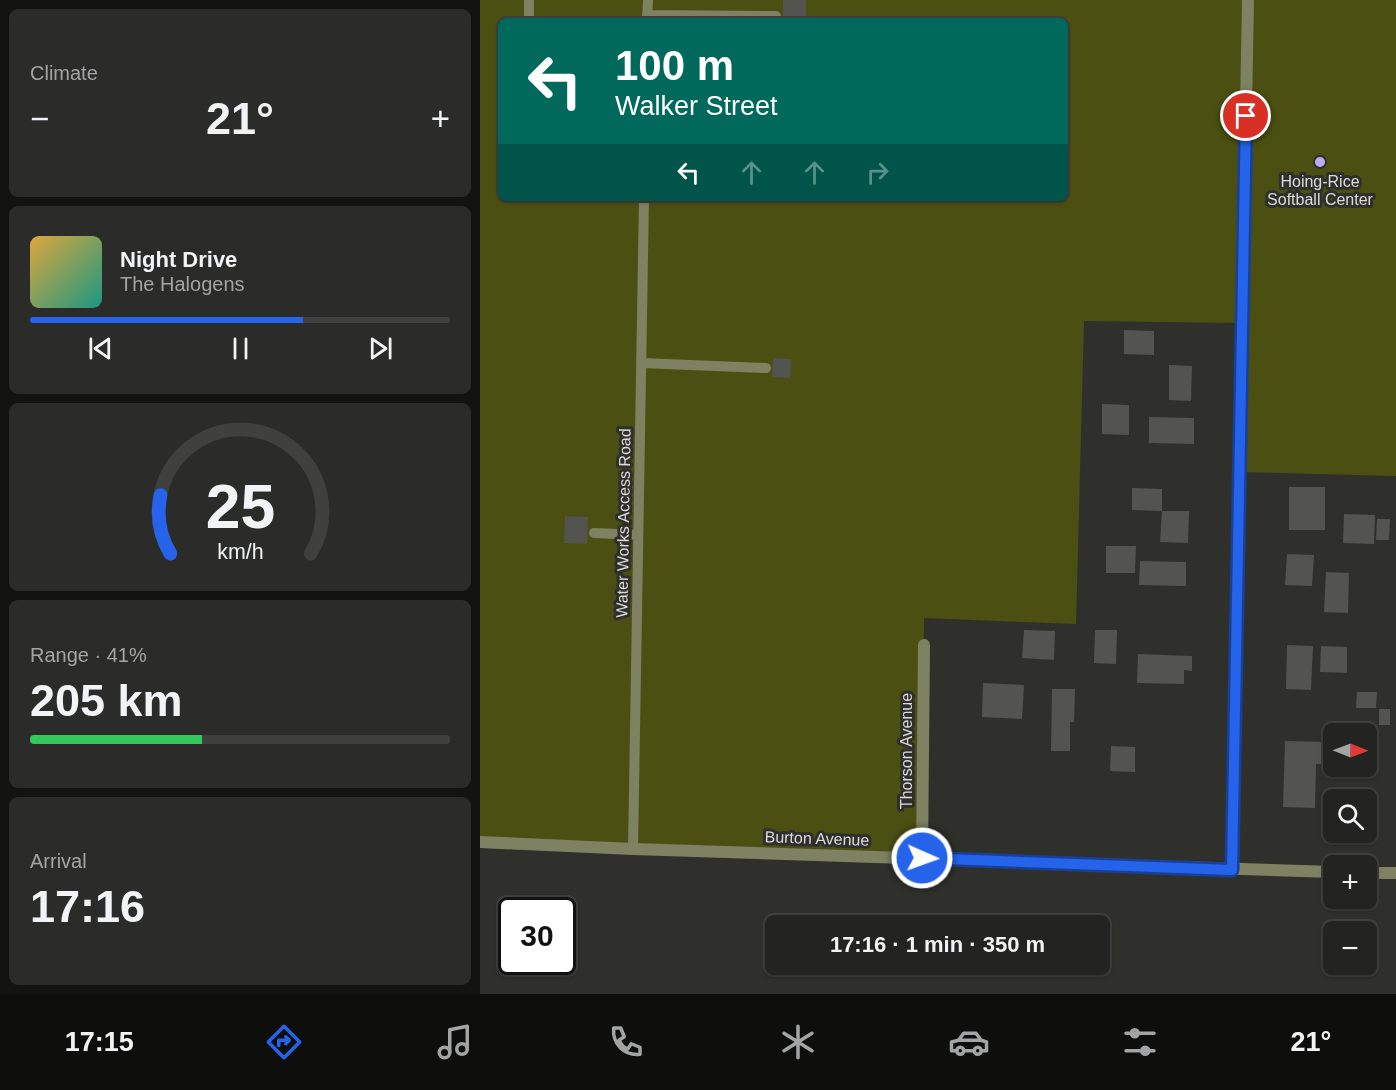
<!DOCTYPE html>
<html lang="en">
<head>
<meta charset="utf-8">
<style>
  body { margin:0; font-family:Helvetica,sans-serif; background:#2b2c2a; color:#f1f3f6; height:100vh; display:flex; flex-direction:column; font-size:22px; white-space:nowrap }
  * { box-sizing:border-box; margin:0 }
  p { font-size:20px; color:#a3a4a5 }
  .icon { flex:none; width:33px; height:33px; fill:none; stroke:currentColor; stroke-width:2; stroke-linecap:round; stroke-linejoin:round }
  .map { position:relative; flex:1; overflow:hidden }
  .drawer { display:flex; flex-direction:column; gap:9px; padding:9px; background:#131412; width:480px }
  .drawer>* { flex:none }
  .hud { position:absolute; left:18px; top:18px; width:570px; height:183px; border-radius:9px; box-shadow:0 2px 4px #0004,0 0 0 2px #40413f; background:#00695c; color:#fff; overflow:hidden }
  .needle { width:39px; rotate:91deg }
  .tools { position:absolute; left:843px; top:723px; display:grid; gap:12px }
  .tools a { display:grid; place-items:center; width:54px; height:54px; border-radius:9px; background:#232421; box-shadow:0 2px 4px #0004,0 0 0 2px #40413f; font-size:30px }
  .speed { position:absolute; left:18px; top:897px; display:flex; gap:12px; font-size:30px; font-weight:700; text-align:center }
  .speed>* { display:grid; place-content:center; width:78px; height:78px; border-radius:50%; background:#232421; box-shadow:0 2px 4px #0004,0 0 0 2px #40413f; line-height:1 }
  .speed .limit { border:3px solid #111; border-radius:9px; background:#fff; color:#111 }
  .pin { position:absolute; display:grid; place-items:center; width:51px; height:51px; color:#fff; margin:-26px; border:3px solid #fff; border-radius:50%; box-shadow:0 2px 6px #0007 }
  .me { position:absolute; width:66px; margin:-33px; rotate:92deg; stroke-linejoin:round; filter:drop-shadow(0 0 4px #0008) }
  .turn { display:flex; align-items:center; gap:21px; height:126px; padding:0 18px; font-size:27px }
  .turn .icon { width:78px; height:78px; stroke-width:2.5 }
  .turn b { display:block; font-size:42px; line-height:51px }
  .lanes { display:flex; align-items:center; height:57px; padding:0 18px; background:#0003; justify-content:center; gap:30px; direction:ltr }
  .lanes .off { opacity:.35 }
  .big { font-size:45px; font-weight:700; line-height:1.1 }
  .drawer .card { flex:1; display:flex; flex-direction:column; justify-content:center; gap:9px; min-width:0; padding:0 21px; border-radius:9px; background:#2b2c2a }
  .drawer .dial { align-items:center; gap:0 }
  .dial svg { height:156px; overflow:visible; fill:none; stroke:#40413f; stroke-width:7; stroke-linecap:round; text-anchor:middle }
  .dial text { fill:#f1f3f6; stroke:none }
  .song { display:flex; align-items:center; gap:18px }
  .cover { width:72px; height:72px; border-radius:9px; background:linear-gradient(135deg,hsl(40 70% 55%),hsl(170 70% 35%)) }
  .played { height:6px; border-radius:3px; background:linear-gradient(90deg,#2563eb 65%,#40413f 65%) }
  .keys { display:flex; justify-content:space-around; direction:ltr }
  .heat { display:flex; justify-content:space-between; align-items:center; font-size:33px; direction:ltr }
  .charge { height:9px; border-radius:4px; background:linear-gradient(90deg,#34c759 41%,#40413f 0) }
  .trip { position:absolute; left:285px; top:915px; width:345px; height:60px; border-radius:9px; background:#232421; box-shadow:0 2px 4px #0004,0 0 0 2px #40413f; font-weight:700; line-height:60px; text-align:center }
  .tabs { display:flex; height:96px; justify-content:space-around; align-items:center; background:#0e0e0d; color:#a3a4a5 }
  .tabs .icon { width:42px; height:42px }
  .tabs .selected { color:#2563eb }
  .tabs b { font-size:27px; color:#f1f3f6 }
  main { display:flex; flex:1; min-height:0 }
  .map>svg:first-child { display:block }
  .green { fill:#4b5012; fill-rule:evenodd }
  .building { fill:#53544f }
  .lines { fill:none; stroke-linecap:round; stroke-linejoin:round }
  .lane { stroke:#7e8262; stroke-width:10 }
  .street { stroke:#7e8262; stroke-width:12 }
  .route-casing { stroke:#184099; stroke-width:15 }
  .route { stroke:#2563eb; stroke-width:10 }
  .poi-dot { fill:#bbaaf6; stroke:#2f302c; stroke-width:2 }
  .labels { text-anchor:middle; stroke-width:6; stroke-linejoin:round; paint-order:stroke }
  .poi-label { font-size:16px; fill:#dbdbd9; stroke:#2f302c }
  .street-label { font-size:16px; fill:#dbdbd9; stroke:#2f302c }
</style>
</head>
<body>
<main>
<section class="drawer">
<div class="card"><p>Climate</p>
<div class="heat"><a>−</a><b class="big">21°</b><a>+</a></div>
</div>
<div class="card">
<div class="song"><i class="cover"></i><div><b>Night Drive</b><p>The Halogens</p></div></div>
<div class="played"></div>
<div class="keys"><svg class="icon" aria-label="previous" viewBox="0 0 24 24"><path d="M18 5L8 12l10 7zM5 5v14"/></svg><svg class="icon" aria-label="pause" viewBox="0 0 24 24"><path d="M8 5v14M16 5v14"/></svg><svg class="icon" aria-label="next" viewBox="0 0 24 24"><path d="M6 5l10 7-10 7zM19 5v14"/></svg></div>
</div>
<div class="card dial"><svg viewBox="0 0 100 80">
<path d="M14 69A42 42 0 1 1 86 69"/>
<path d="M14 69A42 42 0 0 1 9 39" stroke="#2563eb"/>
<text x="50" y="56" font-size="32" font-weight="700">25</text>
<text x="50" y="72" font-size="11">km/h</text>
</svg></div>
<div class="card"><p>Range · 41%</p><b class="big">205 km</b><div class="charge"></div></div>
<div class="card"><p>Arrival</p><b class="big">17:16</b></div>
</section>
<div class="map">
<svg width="916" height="994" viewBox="0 0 916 994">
  <rect width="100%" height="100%" fill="#2f302c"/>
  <!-- green -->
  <path class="green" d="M0,0h916v476l-156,-4 1,-149 -157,-2 -8,303 -152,-6 -2,240 -442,-16zM21,21h564v177h-564z"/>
  <!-- building -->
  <path class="building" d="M303,0h23v21h-23z
    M644,330l30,1v24l-30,-1z
    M293,358l18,1 -1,19 -18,-1z
    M689,365l23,1 -1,35 -22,-1z
    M622,404l27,1v30l-27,-1z
    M669,417l45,1v26l-45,-1z
    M809,487h36v43h-36z
    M652,488l30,1v22l-30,-1z
    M682,511h27l-1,32 -28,-1z
    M864,514l31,1 -1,29 -31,-1z
    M85,516l23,1 -1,27 -23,-1z
    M897,519h13l-1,21h-13z
    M626,546h30l-1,27h-29z
    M807,554l27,1 -2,31 -27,-1z
    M660,561l46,1v24l-47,-1z
    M846,572l23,1 -1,40 -24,-1z
    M544,630l31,1 -1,29 -32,-2z
    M615,630h22l-1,34 -22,-1z
    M807,645l26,1 -2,44 -25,-1z
    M841,646l26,1v26l-27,-1z
    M658,654l54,2v15l-8,-1v14l-47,-1z
    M503,683l41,2 -2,34 -40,-2z
    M572,689h23l-1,33h-4v29h-19z
    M877,692h20l-1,16h-20z
    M899,709h11v16h-11z
    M805,741l42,1 -1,22h-10l-1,44 -32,-1z
    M631,746l24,1v25l-25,-1z"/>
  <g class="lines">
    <!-- lane -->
    <path class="lane" d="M167,15l129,1
      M49,21v-21
      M167,21l1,-21
      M161,363l125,5
      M114,533l44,2
      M153,849l11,-651"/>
    <!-- street -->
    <path class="street" d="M0,842l153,7 701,23
      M442,858l2,-213
      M752,870l16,-870
      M886,873h30"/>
  </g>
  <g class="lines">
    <!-- route casing -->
    <g class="route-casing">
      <path id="route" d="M442,858l310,12 14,-754"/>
    </g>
    <!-- route -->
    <use href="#route" class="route"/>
  </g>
  <!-- markers -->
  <circle class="poi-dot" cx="840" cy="162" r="6"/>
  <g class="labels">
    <!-- poi labels -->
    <g class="poi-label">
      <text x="840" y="187">Hoing-Rice<tspan x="840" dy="18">Softball Center</tspan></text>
    </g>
    <!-- street labels -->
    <g class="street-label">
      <text transform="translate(143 523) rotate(-89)" y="6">Water Works Access Road</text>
      <text transform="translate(426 751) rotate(-90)" y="6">Thorson Avenue</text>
      <text transform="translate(337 838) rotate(2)" y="6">Burton Avenue</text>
    </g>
  </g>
</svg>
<div class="tools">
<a><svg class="needle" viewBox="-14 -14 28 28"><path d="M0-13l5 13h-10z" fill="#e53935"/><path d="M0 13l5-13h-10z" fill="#a3a4a5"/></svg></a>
<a><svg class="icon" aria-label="search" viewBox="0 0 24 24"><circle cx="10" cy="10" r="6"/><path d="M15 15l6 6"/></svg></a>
<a>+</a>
<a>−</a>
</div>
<div class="speed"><div class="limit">30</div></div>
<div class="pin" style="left:766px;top:116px;background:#d93025"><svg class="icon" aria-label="arrive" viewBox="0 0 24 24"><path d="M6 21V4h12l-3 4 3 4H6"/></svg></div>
<svg class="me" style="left:442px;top:858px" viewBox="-20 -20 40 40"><circle r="17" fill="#2563eb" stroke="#fff" stroke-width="3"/><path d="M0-11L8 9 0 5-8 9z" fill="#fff"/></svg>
<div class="trip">17:16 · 1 min · 350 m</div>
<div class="hud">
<div class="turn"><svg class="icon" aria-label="left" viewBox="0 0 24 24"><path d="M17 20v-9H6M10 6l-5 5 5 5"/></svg><div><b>100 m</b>Walker Street</div></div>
<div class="lanes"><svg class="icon" aria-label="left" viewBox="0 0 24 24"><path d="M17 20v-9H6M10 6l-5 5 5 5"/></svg><svg class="icon off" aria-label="ahead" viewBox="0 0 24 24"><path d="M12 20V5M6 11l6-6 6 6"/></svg><svg class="icon off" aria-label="ahead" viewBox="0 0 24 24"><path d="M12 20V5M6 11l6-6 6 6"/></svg><svg class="icon off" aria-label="right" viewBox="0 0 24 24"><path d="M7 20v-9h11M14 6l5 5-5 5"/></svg></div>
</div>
</div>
</main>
<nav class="tabs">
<b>17:15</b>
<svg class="icon selected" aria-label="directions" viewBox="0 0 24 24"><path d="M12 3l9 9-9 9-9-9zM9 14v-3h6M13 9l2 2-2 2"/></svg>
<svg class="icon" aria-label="music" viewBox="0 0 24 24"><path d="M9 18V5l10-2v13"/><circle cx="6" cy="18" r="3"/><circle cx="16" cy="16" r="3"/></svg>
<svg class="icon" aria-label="phone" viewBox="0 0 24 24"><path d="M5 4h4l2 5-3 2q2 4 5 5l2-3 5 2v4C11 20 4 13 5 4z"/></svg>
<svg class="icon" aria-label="climate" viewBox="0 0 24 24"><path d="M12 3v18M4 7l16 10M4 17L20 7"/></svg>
<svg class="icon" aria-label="car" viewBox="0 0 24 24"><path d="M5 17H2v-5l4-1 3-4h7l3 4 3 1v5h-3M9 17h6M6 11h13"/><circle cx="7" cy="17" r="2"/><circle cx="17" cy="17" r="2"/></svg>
<svg class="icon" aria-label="filters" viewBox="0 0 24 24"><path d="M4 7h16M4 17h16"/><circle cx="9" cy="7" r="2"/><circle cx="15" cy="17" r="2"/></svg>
<b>21°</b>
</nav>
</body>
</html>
